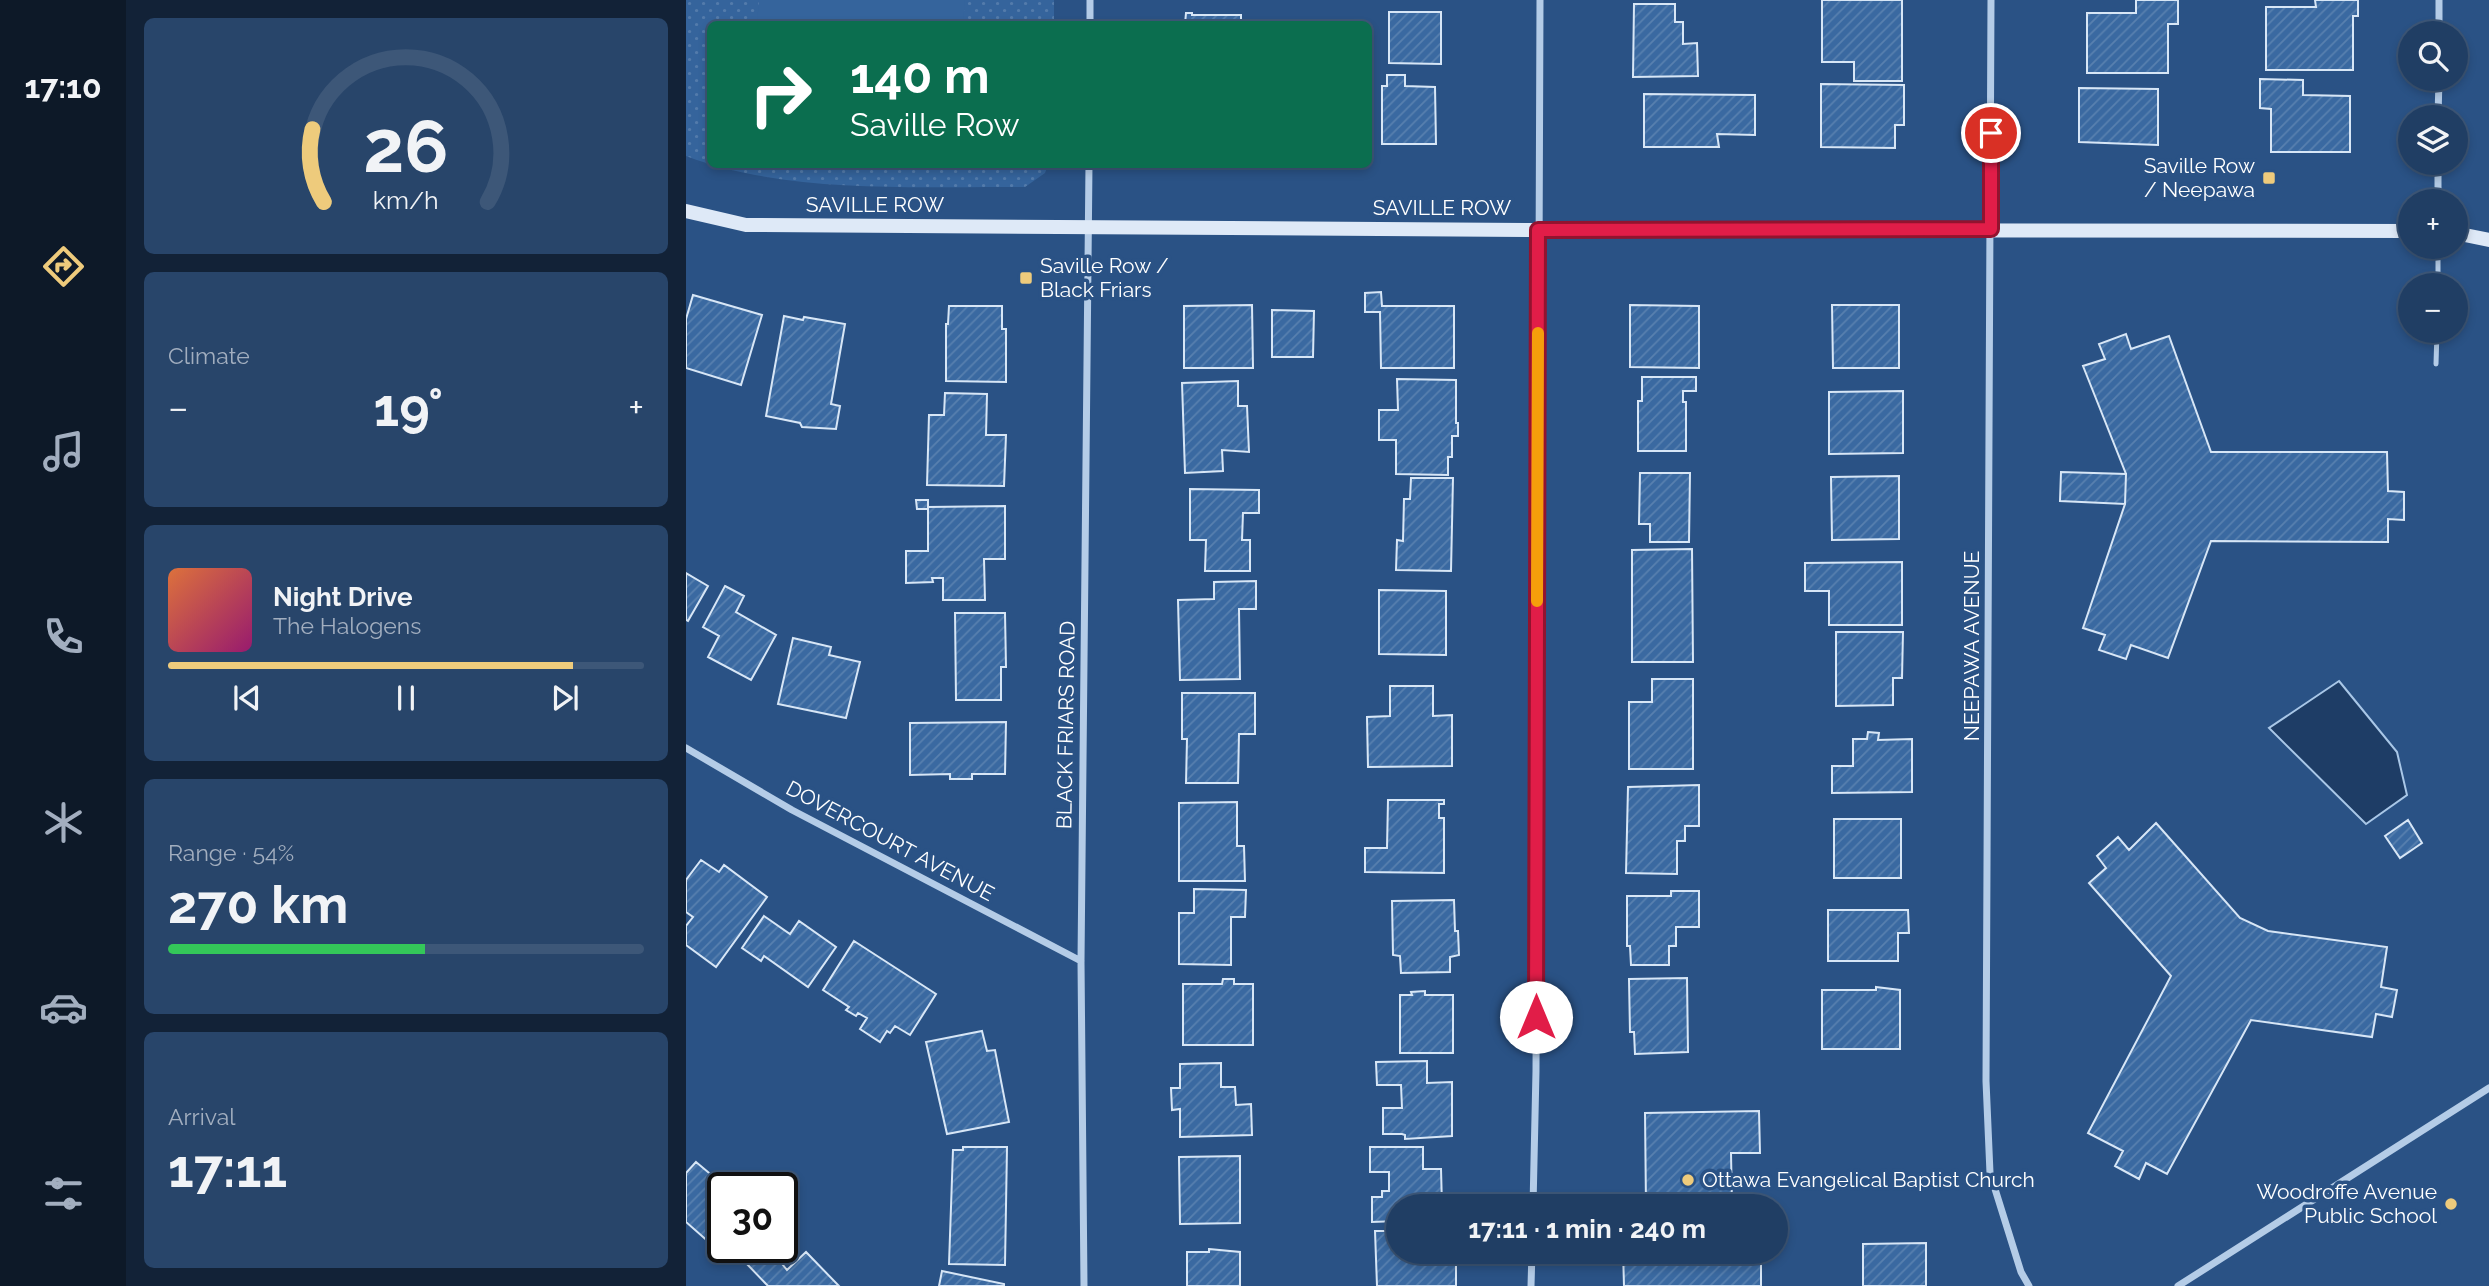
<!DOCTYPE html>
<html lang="en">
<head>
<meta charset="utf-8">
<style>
  body { margin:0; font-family:Raleway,sans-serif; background:#28456a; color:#f1f3f6; height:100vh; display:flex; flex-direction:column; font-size:26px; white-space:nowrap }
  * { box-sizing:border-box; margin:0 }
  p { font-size:23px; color:#a2aebf }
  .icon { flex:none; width:38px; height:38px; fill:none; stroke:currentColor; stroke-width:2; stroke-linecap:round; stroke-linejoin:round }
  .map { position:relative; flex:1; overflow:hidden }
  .details { display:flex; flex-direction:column; gap:18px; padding:18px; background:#122237; width:560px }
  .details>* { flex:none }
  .guide { position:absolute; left:21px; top:21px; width:665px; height:147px; border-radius:10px; box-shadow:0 4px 10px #0003,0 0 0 2px #3d5778; background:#0b6e4f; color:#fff; overflow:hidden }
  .fabs { position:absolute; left:1712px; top:21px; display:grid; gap:14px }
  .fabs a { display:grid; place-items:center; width:70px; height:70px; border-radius:50%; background:#203e64; box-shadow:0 4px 10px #0003,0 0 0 2px #3d5778; font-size:35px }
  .speed { position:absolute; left:21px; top:1172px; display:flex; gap:14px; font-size:35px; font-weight:700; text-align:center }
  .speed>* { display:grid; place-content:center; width:91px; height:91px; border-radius:50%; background:#203e64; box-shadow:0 4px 10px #0003,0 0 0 2px #3d5778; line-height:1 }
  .speed .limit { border:4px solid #111; border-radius:10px; background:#fff; color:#111 }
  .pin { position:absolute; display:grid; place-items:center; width:60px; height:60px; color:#fff; margin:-30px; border:4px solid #fff; border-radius:50%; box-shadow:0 2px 7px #0007 }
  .me { position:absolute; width:77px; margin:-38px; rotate:0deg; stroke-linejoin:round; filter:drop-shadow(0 0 5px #0008) }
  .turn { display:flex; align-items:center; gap:24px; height:147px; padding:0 28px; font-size:32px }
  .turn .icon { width:91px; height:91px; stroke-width:2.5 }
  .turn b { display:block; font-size:49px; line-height:60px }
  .big { font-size:52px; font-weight:700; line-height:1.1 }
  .details .tile { flex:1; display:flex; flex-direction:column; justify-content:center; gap:10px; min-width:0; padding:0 24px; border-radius:10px; background:#28456a }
  .details .dial { align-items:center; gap:0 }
  .dial svg { height:182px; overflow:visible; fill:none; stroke:#3d5778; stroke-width:7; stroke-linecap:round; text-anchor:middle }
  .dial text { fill:#f1f3f6; stroke:none }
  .song { display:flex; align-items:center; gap:21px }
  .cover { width:84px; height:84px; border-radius:10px; background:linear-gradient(135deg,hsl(20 70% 55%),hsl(320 70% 35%)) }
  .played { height:7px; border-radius:4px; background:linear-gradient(90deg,#eecb7c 85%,#3d5778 85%) }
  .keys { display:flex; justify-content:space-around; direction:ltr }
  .heat { display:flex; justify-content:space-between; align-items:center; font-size:38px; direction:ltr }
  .charge { height:10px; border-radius:5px; background:linear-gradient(90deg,#34c759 54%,#3d5778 0) }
  .trip { position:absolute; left:700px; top:1194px; width:402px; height:70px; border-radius:35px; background:#203e64; box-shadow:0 4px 10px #0003,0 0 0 2px #3d5778; font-weight:700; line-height:70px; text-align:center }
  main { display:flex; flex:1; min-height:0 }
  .tabs { display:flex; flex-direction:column; width:126px; justify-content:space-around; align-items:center; background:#0d1928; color:#a2aebf }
  .tabs .icon { width:49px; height:49px }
  .tabs .selected { color:#eecb7c }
  .tabs b { font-size:32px; color:#f1f3f6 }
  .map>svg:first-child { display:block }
  .grass { fill:url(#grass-dots) }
  .pitch { fill:#35649c }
  .water { fill:#1e3d66; stroke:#a9c7e7; stroke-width:2 }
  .building { fill:url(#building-hatch); stroke:#d7e6f6; stroke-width:2 }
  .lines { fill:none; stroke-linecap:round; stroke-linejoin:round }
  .lane { stroke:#b4cce7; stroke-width:5 }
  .street { stroke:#b4cce7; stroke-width:7 }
  .secondary { stroke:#dee9f7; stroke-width:14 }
  .route-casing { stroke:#92132f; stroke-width:18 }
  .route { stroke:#e11d48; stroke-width:12 }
  .slow { stroke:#f59e0b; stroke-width:12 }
  .poi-dot { fill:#eecb7c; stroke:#2a5285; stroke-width:2.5 }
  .labels { text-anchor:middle; stroke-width:7; stroke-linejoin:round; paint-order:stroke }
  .poi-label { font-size:21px; fill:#fff; stroke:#2a5285; text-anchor:end }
  .street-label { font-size:21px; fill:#fff; stroke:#2a5285 }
</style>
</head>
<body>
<main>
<nav class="tabs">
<b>17:10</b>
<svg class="icon selected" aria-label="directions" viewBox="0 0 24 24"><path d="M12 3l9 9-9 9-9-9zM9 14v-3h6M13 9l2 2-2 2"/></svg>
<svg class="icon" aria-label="music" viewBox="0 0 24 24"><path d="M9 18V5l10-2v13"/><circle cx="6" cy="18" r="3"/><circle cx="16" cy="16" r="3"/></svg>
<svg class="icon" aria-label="phone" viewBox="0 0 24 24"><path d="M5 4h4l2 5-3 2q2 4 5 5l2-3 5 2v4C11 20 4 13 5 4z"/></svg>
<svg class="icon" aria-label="climate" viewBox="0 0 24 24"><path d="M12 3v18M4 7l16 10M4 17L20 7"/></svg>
<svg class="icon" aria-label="car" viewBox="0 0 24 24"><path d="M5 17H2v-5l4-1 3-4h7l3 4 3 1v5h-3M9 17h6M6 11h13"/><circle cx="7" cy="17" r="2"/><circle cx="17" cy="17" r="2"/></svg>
<svg class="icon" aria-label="filters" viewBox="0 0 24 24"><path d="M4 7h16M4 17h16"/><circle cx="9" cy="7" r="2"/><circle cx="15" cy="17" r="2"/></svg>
</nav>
<section class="details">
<div class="tile dial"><svg viewBox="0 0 100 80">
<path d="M14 69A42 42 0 1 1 86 69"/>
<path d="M14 69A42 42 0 0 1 9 37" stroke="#eecb7c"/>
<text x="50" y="56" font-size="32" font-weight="700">26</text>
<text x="50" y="72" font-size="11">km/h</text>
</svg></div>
<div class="tile"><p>Climate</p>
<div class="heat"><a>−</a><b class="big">19°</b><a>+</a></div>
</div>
<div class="tile">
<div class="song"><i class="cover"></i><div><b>Night Drive</b><p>The Halogens</p></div></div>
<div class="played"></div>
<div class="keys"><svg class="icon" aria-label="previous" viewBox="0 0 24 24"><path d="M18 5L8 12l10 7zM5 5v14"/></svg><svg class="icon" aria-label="pause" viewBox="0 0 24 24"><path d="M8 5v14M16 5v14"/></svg><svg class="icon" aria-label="next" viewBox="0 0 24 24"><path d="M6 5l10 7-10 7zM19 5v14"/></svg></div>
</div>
<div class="tile"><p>Range · 54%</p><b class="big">270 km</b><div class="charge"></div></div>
<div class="tile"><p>Arrival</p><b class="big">17:11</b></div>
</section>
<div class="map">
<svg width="1803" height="1286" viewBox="0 0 1803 1286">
  <defs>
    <pattern id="grass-dots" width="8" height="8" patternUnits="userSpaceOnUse" patternTransform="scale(1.75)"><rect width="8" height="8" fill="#35649c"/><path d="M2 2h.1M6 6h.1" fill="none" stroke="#537bab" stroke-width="1.8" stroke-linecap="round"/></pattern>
    <pattern id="building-hatch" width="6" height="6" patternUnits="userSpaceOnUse" patternTransform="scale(1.75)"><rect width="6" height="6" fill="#3a69a1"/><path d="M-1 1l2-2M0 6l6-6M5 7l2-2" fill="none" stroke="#5880af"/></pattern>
  </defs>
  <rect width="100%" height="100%" fill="#2a5285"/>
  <!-- grass -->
  <path class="grass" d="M0,0h368v24h-344v140l338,1 -3,8 -20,14c-108,-1 -236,8 -339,-31z"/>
  <!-- pitch -->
  <path class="pitch" d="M73,0h206l-2,24h-206z"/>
  <!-- water -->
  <path class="water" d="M1653,681l58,71 10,43 -41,29 -97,-96z"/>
  <!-- building -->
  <path class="building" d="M1136,0h80v81h-48v-19h-32z
    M1450,0h42v24h-10v49h-81v-60h49z
    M1629,0h43v16h-5v54h-87v-63h50z
    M948,4h41v18h8v22l14,-1 1,33 -65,1z
    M703,12h52v52l-52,-1z
    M500,13h6v2h49v9h-56z
    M701,75h18v11l30,1 1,57h-54v-58h5z
    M1574,79l43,1v15l47,1v56h-79v-43l-11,-1z
    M1135,84l83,1v40h-9v23l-74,-1z
    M1393,88l79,1v56l-79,-3z
    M958,94l111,1v40l-38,-1 2,13h-75z
    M695,292l1,14h72v62h-73l-1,-56h-15v-19z
    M7,295l69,20 -21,70 -55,-17v-49z
    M566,305l1,63h-69v-62z
    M944,305l69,1v62l-69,-1z
    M1146,305h67v63h-66z
    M263,306h53v23h4v53l-60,-1v-57h2z
    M586,310l42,1 -1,46h-41z
    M98,316l19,4 1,-3 41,7 -14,80 9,2 -4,23 -34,-2 -2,-4 -34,-7z
    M1440,334l5,15 38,-13 42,116h176l1,39 16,1v28l-16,-1v23l-177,-1 -43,117 -37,-13 -5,14 -27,-9 6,-15 -22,-7 42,-124 1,-30 -43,-108 22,-7 -6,-15z
    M956,377h54v14h-13v11h3v49h-48v-50h4z
    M711,379l59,1v43h2v13h-6v21h-4v18l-52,-1v-34h-17v-30h19z
    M552,381v25h9l2,46 -27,-2 1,21 -38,2 -3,-90z
    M1217,391v62l-74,1v-62z
    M259,393l42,1 -1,41h20l-2,51 -77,-1 2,-70h15z
    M1375,472l65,2 -1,30 -65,-3z
    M954,473h50l-1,69h-39v-18h-11z
    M1213,476v63l-67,1 -1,-63z
    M725,478h42l-2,93 -55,-1 1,-30 6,1 1,-42h6z
    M504,489l69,1v23h-16l-1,27h8v31h-45l1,-31h-16z
    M230,500h12v7l77,-1v53h-21l1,41h-42v-22h-11l1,4 -27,1v-32h22v-42h-11z
    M1006,549l1,113h-61v-112z
    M1216,562v63h-73v-34h-24v-28z
    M0,573l22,13 -20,35 -2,-1z
    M570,581v28h-17l1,70 -60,1 -2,-80 36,-1v-17z
    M39,586l19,10 -8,16 40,23 -25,45 -43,-23 11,-21 -16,-9z
    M693,590l67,1v64l-67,-1z
    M269,613h50l1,54h-5v33h-45z
    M1150,632h67l-1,46h-9v27l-57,1z
    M107,638l38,9 -2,8 31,7 -14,56 -68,-14z
    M966,679h41v90h-64v-67h23z
    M704,686h43v30l19,-1v51l-84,1 -1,-50 23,-1z
    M496,693h73v41h-16l-1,49h-52l1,-44h-5z
    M320,722l-1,52h-33v5h-22v-5l-40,1v-52z
    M1182,732l11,1 -1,7 34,-1v53l-80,1v-27h21v-27h14z
    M1013,785v41h-14v15h-8v33l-51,-1 2,-86z
    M702,800h56v4h-5v14h5v55l-79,-1v-24h22z
    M551,802v44h7l1,35h-66v-78z
    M1148,819h67v59h-67z
    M1722,820l14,23 -22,15 -15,-22z
    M1470,823l84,95 28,13 119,16 -6,40 16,3 -5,27 -16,-3 -4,23 -121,-17 -84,154 -21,-11 -7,16 -24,-13 8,-15 -35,-18 83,-157 -82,-93 17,-15 -9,-12 21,-19 11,13z
    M15,860l18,12 5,-7 43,32 -51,70 -30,-22v-19l7,-9 -7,-5v-32z
    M508,889l52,1 -1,27h-14v48l-52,-1v-51h15z
    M985,891h28v36h-23v19h-7v19h-38l-1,-19h-3v-50h44z
    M768,900l1,31h3l1,24 -9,2v15l-49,1 -1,-17 -7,-1 -1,-54z
    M1142,910h80l1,23h-11v28h-70z
    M78,916l26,18 9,-13 37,26 -28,40 -44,-31 -3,5 -19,-13z
    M168,941l82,53 -26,41 -15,-9 -5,7 -3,-2 -7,11 -20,-13 7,-11 -9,-5 -2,3 -10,-6 3,-3 -26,-17z
    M1001,978l1,74 -53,2 -1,-22h-4l-1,-53z
    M537,979h11v5h19v61h-70v-61h39z
    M1190,987l24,3v59h-78v-59h54z
    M739,991v4h28v58h-53v-58h12l-1,-3z
    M296,1031l5,20 8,-1 14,72 -62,12 -21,-92z
    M741,1061v22l25,-1v54l-47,3v-4l-3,-1h-19v-26h19l-1,-23h-24l-1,-23z
    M535,1063v24h14l1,18 15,-1 1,31 -72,2v-28l-8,1 -1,-22h9v-24z
    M1073,1111l1,42h-29l1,53h-86l-1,-93z
    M277,1147h44l-2,118 -56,-1 4,-114h10z
    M684,1147h53v22h18l1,37h-44v15l-26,1v-25h10v-6h7v-19h-19z
    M554,1156v67l-60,1 -1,-67z
    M10,1162l31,26h-4v58l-4,5 -33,-29v-49z
    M689,1231h23v20l58,2v33h-79z
    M1240,1243v43h-63v-42z
    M96,1245l10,10 -9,10 4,5 19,-18 33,34h-71l-23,-24 16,-14h21z
    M523,1249l31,3v34h-53v-34h22z
    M937,1251h138v35h-137z
    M256,1271l62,13v2h-65z"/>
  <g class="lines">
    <!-- lane -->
    <path class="lane" d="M1752,247v38
      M1750,364l1,-33"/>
    <!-- street -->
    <path class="street" d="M1305,0l-5,1081 4,92 31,99 8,14
      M404,24v-24
      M1753,33v-33
      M1752,117l1,-38
      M1752,201v-38
      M0,748l106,62 289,151
      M847,1206l3,-135 4,-1071
      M398,1286l-3,-325 8,-797
      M845,1286l1,-35
      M1492,1286l311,-198"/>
    <!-- secondary -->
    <path class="secondary" d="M0,211l60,14 792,5 872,1
      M1769,233l34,7"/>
  </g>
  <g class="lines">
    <!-- route casing -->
    <g class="route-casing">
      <path id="route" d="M850,1017l2,-787 453,-1v-96"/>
    </g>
    <!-- route -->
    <use href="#route" class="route"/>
    <!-- slow -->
    <path class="slow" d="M851,601l1,-268"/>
  </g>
  <!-- markers -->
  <g class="poi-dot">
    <rect x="1576" y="171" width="14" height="14" rx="3.5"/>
    <rect x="333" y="271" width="14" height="14" rx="3.5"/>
    <circle cx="1002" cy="1180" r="7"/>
    <circle cx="1765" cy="1204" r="7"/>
  </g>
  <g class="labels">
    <!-- poi labels -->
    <g class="poi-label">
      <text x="1569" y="173">Saville Row<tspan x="1569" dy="24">/ Neepawa</tspan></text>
      <text x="354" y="273" text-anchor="start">Saville Row /<tspan x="354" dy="24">Black Friars</tspan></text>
      <text x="1016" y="1187" text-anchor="start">Ottawa Evangelical Baptist Church</text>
      <text x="1751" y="1199">Woodroffe Avenue<tspan x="1751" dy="24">Public School</tspan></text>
    </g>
    <!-- street labels -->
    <g class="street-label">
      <text x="189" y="212">SAVILLE ROW</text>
      <text x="756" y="215">SAVILLE ROW</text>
      <text transform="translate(1286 646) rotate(-90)" y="7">NEEPAWA AVENUE</text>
      <text transform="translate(380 725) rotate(-89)" y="7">BLACK FRIARS ROAD</text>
      <text transform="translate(204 841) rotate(28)" y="7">DOVERCOURT AVENUE</text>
    </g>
  </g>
</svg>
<div class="fabs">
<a><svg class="icon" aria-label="search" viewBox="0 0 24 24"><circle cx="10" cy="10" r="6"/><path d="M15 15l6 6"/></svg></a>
<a><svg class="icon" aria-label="layers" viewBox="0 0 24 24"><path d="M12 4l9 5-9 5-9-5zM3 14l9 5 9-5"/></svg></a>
<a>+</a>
<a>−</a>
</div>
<div class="speed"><div class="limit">30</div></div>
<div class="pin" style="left:1305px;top:133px;background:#d93025"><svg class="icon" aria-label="arrive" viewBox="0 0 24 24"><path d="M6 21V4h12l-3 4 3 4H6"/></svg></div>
<svg class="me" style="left:850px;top:1017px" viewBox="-20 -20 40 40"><circle r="19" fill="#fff"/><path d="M0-13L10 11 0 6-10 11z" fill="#e11d48"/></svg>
<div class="trip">17:11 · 1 min · 240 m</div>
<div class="guide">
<div class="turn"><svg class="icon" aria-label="right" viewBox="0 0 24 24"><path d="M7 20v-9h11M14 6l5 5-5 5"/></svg><div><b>140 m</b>Saville Row</div></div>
</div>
</div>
</main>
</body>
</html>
